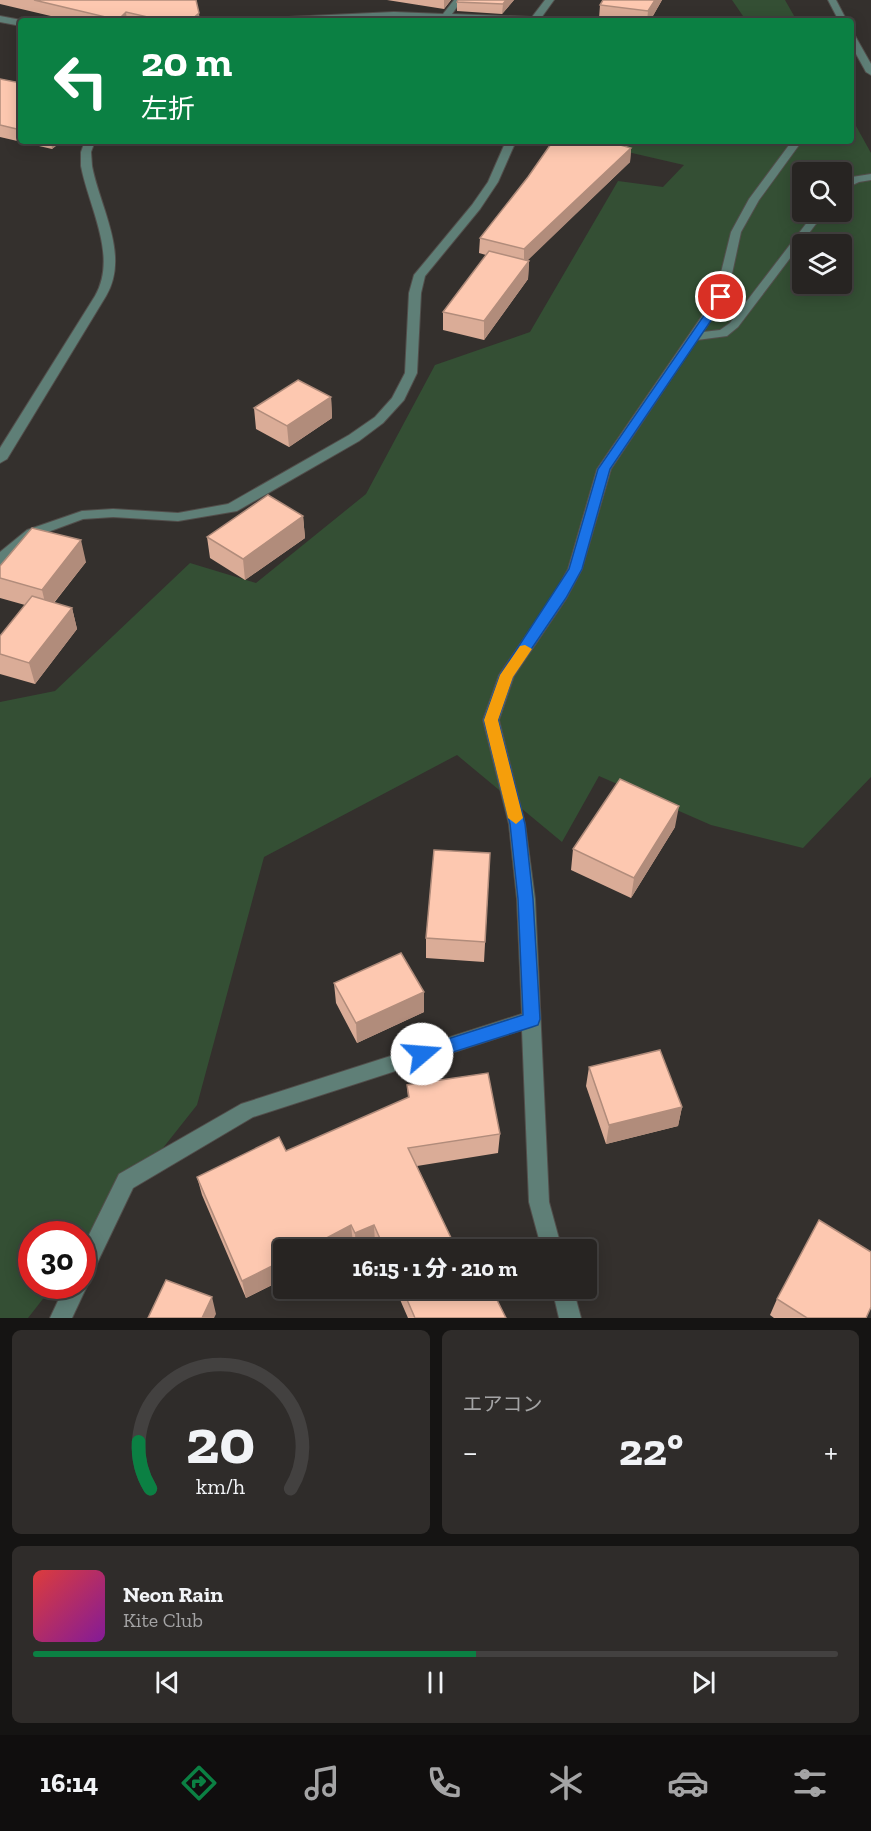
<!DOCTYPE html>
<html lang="ja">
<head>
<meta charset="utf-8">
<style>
  body { margin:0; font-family:"Zilla Slab","Noto Sans JP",serif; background:#2f2c2a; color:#f1f3f6; height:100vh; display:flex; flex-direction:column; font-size:22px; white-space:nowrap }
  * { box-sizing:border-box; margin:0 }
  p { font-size:20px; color:#a4a4a5 }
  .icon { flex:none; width:33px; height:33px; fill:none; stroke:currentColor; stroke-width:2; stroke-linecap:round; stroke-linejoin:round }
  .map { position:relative; height:1318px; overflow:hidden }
  .side { display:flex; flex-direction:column; gap:12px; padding:12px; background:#151413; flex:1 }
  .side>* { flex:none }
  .banner { position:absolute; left:18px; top:18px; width:836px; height:126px; border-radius:6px; box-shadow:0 3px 15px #0003,0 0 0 2px #434140; background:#0b8043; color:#fff; overflow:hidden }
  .buttons { position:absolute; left:792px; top:162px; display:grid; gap:12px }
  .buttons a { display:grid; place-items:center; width:60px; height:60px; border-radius:6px; background:#272422; box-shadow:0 3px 15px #0003,0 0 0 2px #434140; font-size:30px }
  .speed { position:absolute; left:18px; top:1221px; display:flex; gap:12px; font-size:30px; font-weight:700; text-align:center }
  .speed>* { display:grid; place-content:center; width:78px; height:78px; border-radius:50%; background:#272422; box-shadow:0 3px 15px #0003,0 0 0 2px #434140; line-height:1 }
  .speed .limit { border:9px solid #d22; background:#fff; color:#111 }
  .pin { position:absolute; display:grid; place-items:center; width:51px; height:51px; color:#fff; margin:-26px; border:3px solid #fff; border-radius:50%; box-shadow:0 2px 6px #0007 }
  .me { position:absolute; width:66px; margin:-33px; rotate:72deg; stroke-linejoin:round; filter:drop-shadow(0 0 4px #0008) }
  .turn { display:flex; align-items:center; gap:21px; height:126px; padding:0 24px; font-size:27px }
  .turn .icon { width:78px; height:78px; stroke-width:2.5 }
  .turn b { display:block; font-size:42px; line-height:51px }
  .big { font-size:45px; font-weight:800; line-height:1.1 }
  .side .tile { flex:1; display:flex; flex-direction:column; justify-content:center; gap:9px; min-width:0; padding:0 21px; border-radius:9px; background:#2f2c2a }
  .side .dial { align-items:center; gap:0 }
  .dial svg { height:156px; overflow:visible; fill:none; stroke:#434140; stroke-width:7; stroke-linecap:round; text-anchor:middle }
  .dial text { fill:#f1f3f6; stroke:none }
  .song { display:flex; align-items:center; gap:18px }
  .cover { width:72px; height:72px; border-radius:9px; background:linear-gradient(135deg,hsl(0 70% 55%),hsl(290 70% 35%)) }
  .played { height:6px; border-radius:3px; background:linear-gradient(90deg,#0b8043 55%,#434140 55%) }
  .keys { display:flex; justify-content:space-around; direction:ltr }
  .heat { display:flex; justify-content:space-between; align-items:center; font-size:33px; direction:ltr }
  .side .tiles { flex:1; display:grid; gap:12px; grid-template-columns:1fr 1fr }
  .tile:last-child { grid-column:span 2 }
  .trip { position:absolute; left:273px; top:1239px; width:324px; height:60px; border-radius:6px; background:#272422; box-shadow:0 3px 15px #0003,0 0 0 2px #434140; font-weight:800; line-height:60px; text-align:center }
  .menu { display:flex; height:96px; justify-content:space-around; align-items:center; background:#100e0e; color:#a4a4a5 }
  .menu .icon { width:42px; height:42px }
  .menu .active { color:#0b8043 }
  .menu b { font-size:27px; color:#f1f3f6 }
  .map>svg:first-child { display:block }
  .green { fill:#344f34; fill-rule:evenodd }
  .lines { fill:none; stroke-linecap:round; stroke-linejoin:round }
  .minor-casing { stroke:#524e4b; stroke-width:2 }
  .minor { fill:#5f7f77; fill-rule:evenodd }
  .wall { fill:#daac97 }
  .shaded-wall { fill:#b18c7b }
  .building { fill:#fdc8b0; stroke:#b18c7b; stroke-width:1.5 }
  .route { fill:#1a73e8; stroke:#114b97; stroke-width:1.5 }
  .slow { fill:#f59e0b }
</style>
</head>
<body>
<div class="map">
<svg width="871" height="1318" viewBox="0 0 871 1318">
  <rect width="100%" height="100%" fill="#34302d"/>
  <!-- green -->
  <path class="green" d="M732,0h53l12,21h-60l6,-5z
    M851,117l20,36v624l-68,71 -92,-23 -112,-49 -37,66 -105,-87 -193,102 -67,248 -114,144 -1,-15h-50v52h21l-25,32h-28v-616l55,-11 135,-128 66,20 110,-89 69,-129 95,-33 88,-151 45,6 21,-22 -104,-24h270zM802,172h40v40h-40zM802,244h40v40h-40z"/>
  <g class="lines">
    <!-- minor casing -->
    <g class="minor-casing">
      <path id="minor" d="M454,0h8l-10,14 80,3 13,-17h9l-13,18h22l4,3 -173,-3 -131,3 4,-3 127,-6 49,2z
        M828,0h8l11,21h-8z
        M0,16l21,4 3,1h-3v5l-21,-4z
        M850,31l4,3 17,30v11l-5,-3 -16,-29z
        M85,141h10l-4,11 1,14c8,42 38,89 14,130l-99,163 -7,4v-15l95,-152c23,-40 -6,-88 -14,-130v-14z
        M506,141h10l-18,41 -18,27 -55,67 -4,17 -4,80 -13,27 -21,23 -24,18 -122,70 -59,10 -65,-4 -30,2 -46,17 -32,27 -5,2v-13l27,-22 55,-19 31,-2 65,4 50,-9 121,-69 26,-18 17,-19 13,-25 4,-80 5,-18 58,-70 16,-23z
        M792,141h10l-43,59 -18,32 -14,65 -24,35 17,-2 10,-7 85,-111h10l-87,115 -11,9 -30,4 -86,129 -29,100 -16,30 -52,77 -15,44 26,104 10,75 14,303 13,48h-20l-13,-48 -7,-172 -269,87 -120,71 -44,92 -4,2 2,4 -15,32h-22l15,-32h17v-37l37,-75 122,-70 281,-90 -5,-115 -8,-75 -26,-104 16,-45 56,-82 13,-24 29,-100 118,-172 16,-65 18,-33z
        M871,174v6l-12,2 -17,8v-7l10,-6z
        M552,1288h21l8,30h-22z"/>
    </g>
    <!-- minor -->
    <use href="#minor" class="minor"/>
  </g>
  <!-- wall -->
  <path class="wall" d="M0,0h196l4,21h-128l-72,-17z
    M387,0h64l-7,9z
    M458,0h56l-12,14 -45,-3v-9z
    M662,0l-12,21h-38l-13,-2 1,-14z
    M0,79l21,4v58h41l-10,8 -52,-12z
    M631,148l-1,14 -103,98 2,1 -1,18 -44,61 -41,-10v-18l43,-57 -7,-2 1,-15z
    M331,397l1,21 -43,29 -33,-18 -2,-21z
    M303,516l2,22 -60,42 -35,-22 -3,-21z
    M86,562l-32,41 18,5 5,21 -42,55 -35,-10v-38l25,-31 -25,-7v-32z
    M675,827l-44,71 -60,-28 2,-21z
    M490,853l-6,109 -58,-4v-20z
    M334,983l90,29 -67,31 -21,-40z
    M589,1067l93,40 -4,19 -72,18 -20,-58z
    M407,1085l93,49 -2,19 -81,13 37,78 18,6h-94l-3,-7 -15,7h-4l-3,-7 -69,7v29l-38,19 -44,-103 -5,-18 89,-26 122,-53z
    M395,1288h96l15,30h-98z
    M777,1299l89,19h-92l-4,-3z"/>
  <!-- shaded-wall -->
  <path class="shaded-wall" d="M444,0h7l-7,9z
    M506,0h8l-12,14 1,-10z
    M655,0h7l-12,21h-3l1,-10z
    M126,12l1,9h-8l-1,-1z
    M199,13l1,8h-10z
    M51,141h11l-10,8z
    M631,148l-1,14 -106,102v-15z
    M529,261l-1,18 -44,61v-19z
    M331,397l1,21 -43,29 -2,-21z
    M303,516l2,22 -60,42 -2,-21z
    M81,540l5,22 -39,49 -5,-21z
    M72,608l5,21 -42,55 -6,-21z
    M679,806l-4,21 -44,71 3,-20z
    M424,992v20l-67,31 -1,-20z
    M682,1107l-4,19 -72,18 3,-19z
    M351,1225l2,18 -12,7h-37z
    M374,1225l1,18 -15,7h-4l-1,-17z
    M284,1260v19l-38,19 -4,-17z
    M212,1297l4,17 -2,4h-12z"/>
  <!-- building -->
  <path class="building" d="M34,0h162l3,13 -9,8h-25l-39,-9 -8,8z
    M458,0h48l-3,4 -46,-2z
    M603,0h52l-7,11 -48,-6z
    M0,79l21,4v47l-21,-5z
    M553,141h53l25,7 -107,101 -44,-11 48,-61z
    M489,251l40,10 -45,60 -41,-9z
    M298,380l33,17 -44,29 -33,-18z
    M268,495l35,21 -60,43 -36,-22z
    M32,528l49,12 -39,50 -42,-12v-12z
    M32,596l40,12 -43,55 -29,-9v-18z
    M620,779l59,27 -45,72 -61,-29z
    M434,850l56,3 -5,89 -59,-4z
    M401,953l23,39 -68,31 -22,-40z
    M660,1050l22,57 -73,18 -20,-58z
    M488,1073l12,61 -92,14 46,96 12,-6 6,12h-87l-11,-25 -19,8 -4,-8 -47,25h-20v10l-42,21 -45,-104 82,-40 7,14 123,-54 -2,-12z
    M819,1220l52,32v55l-5,11h-59l-30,-19z
    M166,1280l46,17 -10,21h-54z
    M402,1288h89l15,30h-91z"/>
  <!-- route -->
  <path class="route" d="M718,295l9,2 -117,172 -28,100 -16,29 -53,78 -15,44 27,104 8,75 7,120 -2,6 -6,2 -110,35 -6,-2 -2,-6 2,-5 107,-34 -5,-116 -8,-75 -26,-104 16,-45 69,-106 29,-100z"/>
  <!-- slow -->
  <path class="slow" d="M525,645l7,4 -19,28 -15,43 25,98 -7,6 -8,-6 -24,-98 16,-45 20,-29z"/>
</svg>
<div class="buttons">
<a><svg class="icon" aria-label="search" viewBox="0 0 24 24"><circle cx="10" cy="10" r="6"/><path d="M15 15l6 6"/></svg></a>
<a><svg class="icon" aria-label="layers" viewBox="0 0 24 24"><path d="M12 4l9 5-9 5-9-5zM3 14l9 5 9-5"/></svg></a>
</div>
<div class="speed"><div class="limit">30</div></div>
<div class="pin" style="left:721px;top:297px;background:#d93025"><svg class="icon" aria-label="arrive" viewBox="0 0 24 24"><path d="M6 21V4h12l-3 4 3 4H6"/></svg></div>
<svg class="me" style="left:422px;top:1054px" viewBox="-20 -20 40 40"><circle r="19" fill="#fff"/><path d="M0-13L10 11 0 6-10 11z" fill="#1a73e8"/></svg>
<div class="trip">16:15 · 1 分 · 210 m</div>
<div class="banner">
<div class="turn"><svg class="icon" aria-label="left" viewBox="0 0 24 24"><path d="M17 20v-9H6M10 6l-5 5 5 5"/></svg><div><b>20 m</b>左折</div></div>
</div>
</div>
<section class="side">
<div class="tiles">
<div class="tile dial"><svg viewBox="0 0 100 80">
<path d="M14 69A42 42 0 1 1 86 69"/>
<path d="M14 69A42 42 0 0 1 8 45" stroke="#0b8043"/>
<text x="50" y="56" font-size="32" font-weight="700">20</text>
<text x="50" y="72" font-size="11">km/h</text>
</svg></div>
<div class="tile"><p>エアコン</p>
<div class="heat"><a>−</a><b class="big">22°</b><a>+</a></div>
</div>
<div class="tile">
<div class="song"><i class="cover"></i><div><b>Neon Rain</b><p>Kite Club</p></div></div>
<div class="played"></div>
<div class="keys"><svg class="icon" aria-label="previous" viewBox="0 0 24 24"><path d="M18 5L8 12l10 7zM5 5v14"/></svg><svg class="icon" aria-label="pause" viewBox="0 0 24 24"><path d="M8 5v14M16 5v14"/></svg><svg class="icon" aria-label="next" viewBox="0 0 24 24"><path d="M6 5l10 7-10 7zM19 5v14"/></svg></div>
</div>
</div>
</section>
<nav class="menu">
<b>16:14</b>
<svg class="icon active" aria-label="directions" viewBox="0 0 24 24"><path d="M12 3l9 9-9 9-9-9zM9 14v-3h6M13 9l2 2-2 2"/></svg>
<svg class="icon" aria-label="music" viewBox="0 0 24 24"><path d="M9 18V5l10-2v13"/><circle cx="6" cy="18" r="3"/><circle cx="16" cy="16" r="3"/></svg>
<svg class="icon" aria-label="phone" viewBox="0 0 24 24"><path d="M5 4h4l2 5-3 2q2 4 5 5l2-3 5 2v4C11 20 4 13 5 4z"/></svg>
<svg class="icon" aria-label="climate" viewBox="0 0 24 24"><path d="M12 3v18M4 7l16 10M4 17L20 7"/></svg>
<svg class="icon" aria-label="car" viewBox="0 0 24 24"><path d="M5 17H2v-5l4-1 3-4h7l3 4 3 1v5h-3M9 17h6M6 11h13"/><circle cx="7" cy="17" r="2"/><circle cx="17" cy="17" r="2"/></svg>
<svg class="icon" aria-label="filters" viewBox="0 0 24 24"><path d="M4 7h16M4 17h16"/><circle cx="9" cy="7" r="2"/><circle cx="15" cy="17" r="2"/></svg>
</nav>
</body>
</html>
